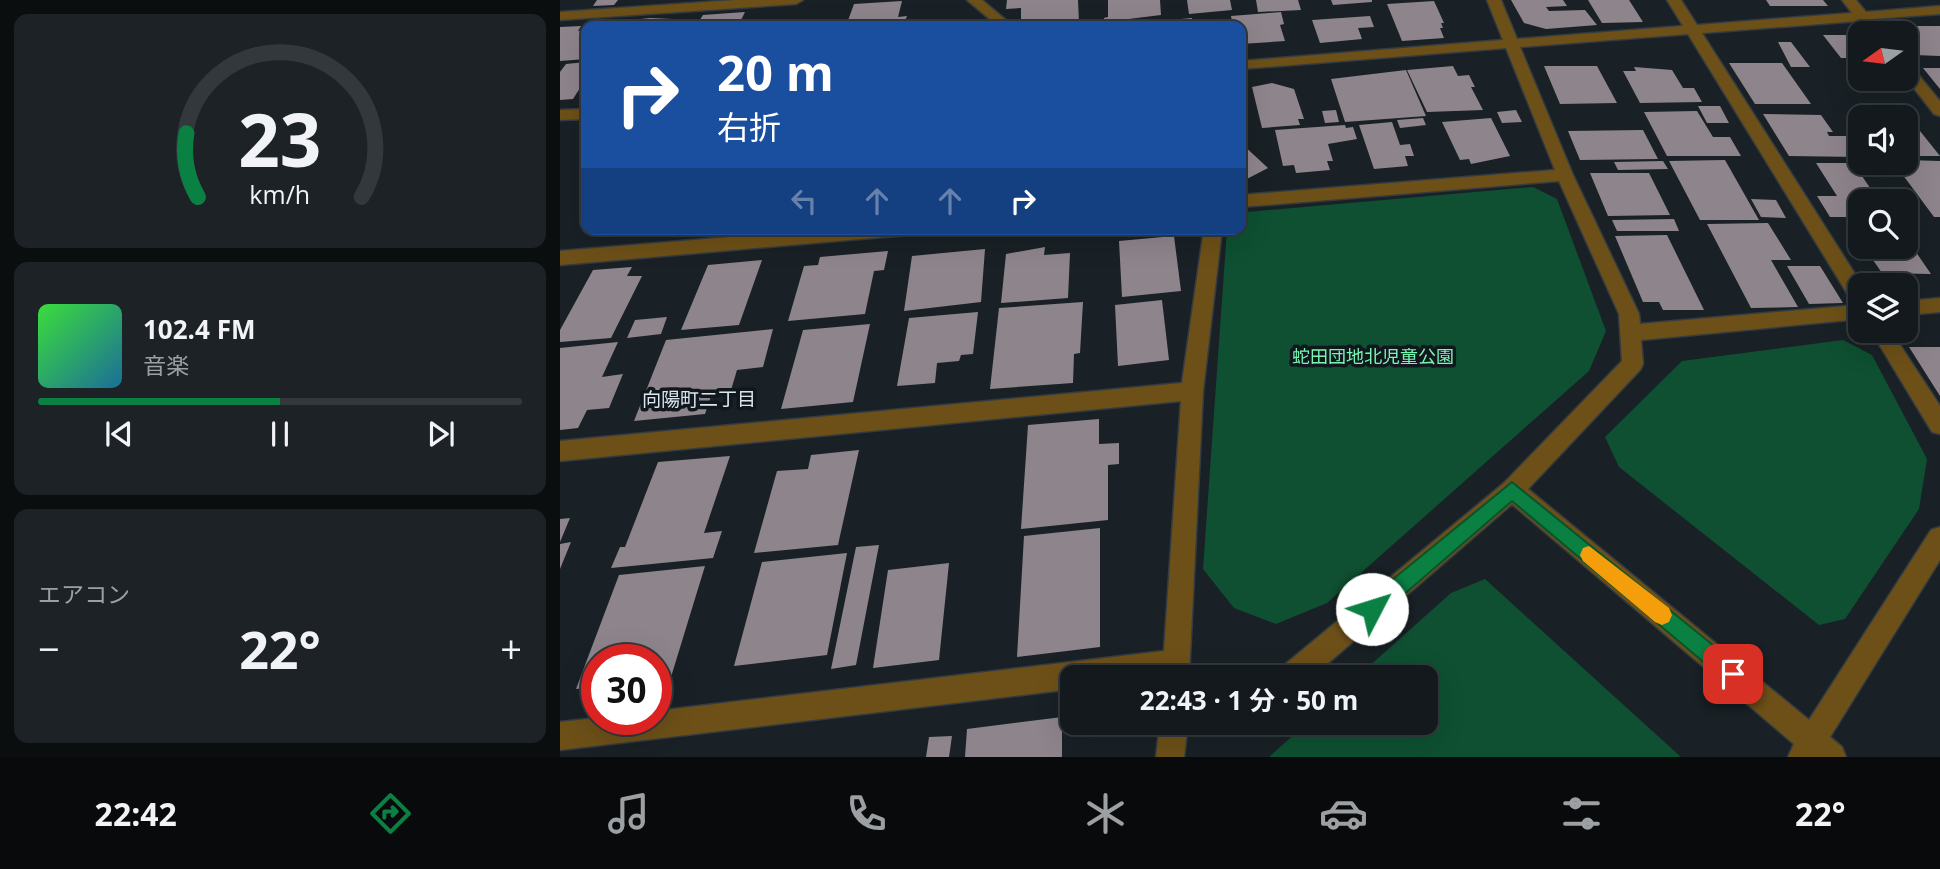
<!DOCTYPE html>
<html lang="ja">
<head>
<meta charset="utf-8">
<style>
  body { margin:0; font-family:"Open Sans","Noto Sans JP",sans-serif; background:#1c2225; color:#f1f3f6; height:100vh; display:flex; flex-direction:column; font-size:26px; white-space:nowrap }
  * { box-sizing:border-box; margin:0 }
  p { font-size:23px; color:#9da0a3 }
  .icon { flex:none; width:38px; height:38px; fill:none; stroke:currentColor; stroke-width:2; stroke-linecap:round; stroke-linejoin:round }
  .map { position:relative; flex:1; overflow:hidden }
  .sheet { display:flex; flex-direction:column; gap:14px; padding:14px; background:#0a0e0f; width:560px }
  .sheet>* { flex:none }
  .guide { position:absolute; left:21px; top:21px; width:665px; height:214px; border-radius:14px; box-shadow:0 7px 28px #0002,0 0 0 2px #32383b; background:#1a4fa0; color:#fff; overflow:hidden }
  .needle { width:46px; rotate:256deg }
  .tools { position:absolute; left:1288px; top:21px; display:grid; gap:14px }
  .tools a { display:grid; place-items:center; width:70px; height:70px; border-radius:14px; background:#13191c; box-shadow:0 7px 28px #0002,0 0 0 2px #32383b; font-size:35px }
  .speed { position:absolute; left:21px; top:644px; display:flex; gap:14px; font-size:35px; font-weight:700; text-align:center }
  .speed>* { display:grid; place-content:center; width:91px; height:91px; border-radius:50%; background:#13191c; box-shadow:0 7px 28px #0002,0 0 0 2px #32383b; line-height:1 }
  .speed .limit { border:10px solid #d22; background:#fff; color:#111 }
  .pin { position:absolute; display:grid; place-items:center; width:60px; height:60px; color:#fff; margin:-30px; border-radius:14px; box-shadow:0 4px 10px #0006 }
  .me { position:absolute; width:77px; margin:-38px; rotate:50deg; stroke-linejoin:round; filter:drop-shadow(0 0 5px #0008) }
  .turn { display:flex; align-items:center; gap:24px; height:147px; padding:0 21px; font-size:32px }
  .turn .icon { width:91px; height:91px; stroke-width:2.5 }
  .turn b { display:block; font-size:49px; line-height:60px }
  .lanes { display:flex; align-items:center; height:66px; padding:0 21px; background:#0003; justify-content:center; gap:35px; direction:ltr }
  .lanes .off { opacity:.35 }
  .big { font-size:52px; font-weight:700; line-height:1.1 }
  .sheet .card { flex:1; display:flex; flex-direction:column; justify-content:center; gap:10px; min-width:0; padding:0 24px; border-radius:14px; background:#1c2225 }
  .sheet .dial { align-items:center; gap:0 }
  .dial svg { height:182px; overflow:visible; fill:none; stroke:#32383b; stroke-width:7; stroke-linecap:round; text-anchor:middle }
  .dial text { fill:#f1f3f6; stroke:none }
  .song { display:flex; align-items:center; gap:21px }
  .cover { width:84px; height:84px; border-radius:10px; background:linear-gradient(135deg,hsl(120 70% 55%),hsl(200 70% 35%)) }
  .played { height:7px; border-radius:4px; background:linear-gradient(90deg,#0b8043 50%,#32383b 50%) }
  .keys { display:flex; justify-content:space-around; direction:ltr }
  .heat { display:flex; justify-content:space-between; align-items:center; font-size:38px; direction:ltr }
  .trip { position:absolute; left:500px; top:665px; width:378px; height:70px; border-radius:14px; background:#13191c; box-shadow:0 7px 28px #0002,0 0 0 2px #32383b; font-weight:700; line-height:70px; text-align:center }
  .dock { display:flex; height:112px; justify-content:space-around; align-items:center; background:#080a0b; color:#9da0a3 }
  .dock .icon { width:49px; height:49px }
  .dock .selected { color:#0b8043 }
  .dock b { font-size:32px; color:#f1f3f6 }
  main { display:flex; flex:1; min-height:0 }
  .map>svg:first-child { display:block }
  .green { fill:#0e5031 }
  .building { fill:#8e858c }
  .lines { fill:none; stroke-linecap:round; stroke-linejoin:round }
  .street-casing { stroke:#343c41; stroke-width:3 }
  .street { fill:#6d5018; fill-rule:evenodd }
  .route { fill:#0b8043; stroke:#07532c; stroke-width:2 }
  .slow { fill:#f59e0b }
  .labels { text-anchor:middle; stroke-width:7; stroke-linejoin:round; paint-order:stroke }
  .park-label { font-size:18px; fill:#78f6b2; stroke:#10171d }
  .neighbourhood-label { font-size:19px; fill:#dbe5ed; stroke:#10171d }
</style>
</head>
<body>
<main>
<section class="sheet">
<div class="card dial"><svg viewBox="0 0 100 80">
<path d="M14 69A42 42 0 1 1 86 69"/>
<path d="M14 69A42 42 0 0 1 9 41" stroke="#0b8043"/>
<text x="50" y="56" font-size="32" font-weight="700">23</text>
<text x="50" y="72" font-size="11">km/h</text>
</svg></div>
<div class="card">
<div class="song"><i class="cover"></i><div><b>102.4 FM</b><p>音楽</p></div></div>
<div class="played"></div>
<div class="keys"><svg class="icon" aria-label="previous" viewBox="0 0 24 24"><path d="M18 5L8 12l10 7zM5 5v14"/></svg><svg class="icon" aria-label="pause" viewBox="0 0 24 24"><path d="M8 5v14M16 5v14"/></svg><svg class="icon" aria-label="next" viewBox="0 0 24 24"><path d="M6 5l10 7-10 7zM19 5v14"/></svg></div>
</div>
<div class="card"><p>エアコン</p>
<div class="heat"><a>−</a><b class="big">22°</b><a>+</a></div>
</div>
</section>
<div class="map">
<svg width="1380" height="757" viewBox="0 0 1380 757">
  <rect width="100%" height="100%" fill="#192126"/>
  <!-- green -->
  <path class="green" d="M973,187l24,12 49,132 -17,40 -262,232 -51,21 -42,-16 -31,-39 24,-340h14v-13l5,-4z
    M1283,340l29,15 55,104 -8,50 -74,110 -26,6 -200,-158 -14,-30 77,-76z
    M925,579l196,178h-412l38,-34h119v-46h-69l94,-84z"/>
  <!-- building -->
  <path class="building" d="M37,0h21l-4,5 -21,1z
    M447,0h71l1,23 -49,3 1,-6 -10,1v-13l-15,1z
    M548,0h52l1,15 -57,7v-4l4,-1z
    M627,0h43l2,10 -43,4z
    M696,0h42l3,10 -43,2z
    M771,0h41v2l-39,3z
    M951,0h52l4,6 -21,1 3,4 36,-1 12,15 -51,4 -22,-6z
    M1028,0h41l14,22 -41,1z
    M1206,0h57l5,6h-58z
    M342,1l-4,16 9,-1 -4,10h-57l8,-22z
    M874,1l10,22h-3l2,5h-3l4,10 -42,3 -15,-37z
    M185,12l-7,14h-42l7,-11z
    M721,12l3,12 -4,1 5,16 -44,3v-18h-8l-2,-10z
    M810,16l4,11 -16,1 4,11 -42,4 -8,-23z
    M90,18l22,1 -4,7h-46l10,-6z
    M632,18l1,8h-45l-1,-4z
    M21,26l-3,5h8v28l-26,2v-34z
    M1352,26h28v30l-26,-1 -8,-10v-12h-11l-3,-3h24z
    M1263,35h34l3,23h-19z
    M1218,42h13l19,25h-19z
    M26,62v26h-6l-7,11 -13,1v-28l6,-8z
    M1169,63h53l29,41h-56z
    M893,66l5,10 11,-1 6,12h-4l12,23 -56,2 -20,-42z
    M984,66h53l20,37 -57,1z
    M1074,67l38,3 11,18h11l8,14 -62,1 -17,-32h13z
    M1363,68h17v21z
    M846,70l20,46 -81,6 -14,-43z
    M712,83l22,6 10,30h-6l2,6 -38,3 -10,-41z
    M1138,106h22l9,17h-22z
    M776,110l3,12 -14,1 -3,-12z
    M956,110l6,12 -20,1 -5,-11z
    M1137,111l16,26h17l11,19h-74l-23,-44z
    M1203,114l58,1 12,17h-6l2,4h31v21l-71,-1z
    M1346,116h2l32,40h-34z
    M863,118l3,7 -26,3 -3,-8z
    M931,118l19,38 -39,8 -2,-5 -9,1 -18,-38z
    M832,122l8,23 10,-1 4,12h-9l3,10 -34,3 -15,-44z
    M785,125l1,3 7,-1 4,12 -29,5 5,17h-6l3,9 -34,3 -2,-8 -11,1 -8,-36z
    M1083,130l15,29 -78,1 -12,-29z
    M681,143l27,25 -27,14z
    M1165,160l34,60h-59l-31,-59z
    M1346,160l34,1v56h-6l-40,-54z
    M1103,161l5,8 -50,1 -4,-8z
    M1256,163h37l26,38h-19v16h-30l-13,-21h20z
    M1030,173h59l21,42 -62,1z
    M1191,199l25,1 10,18 -25,-1z
    M1114,219l5,12h-62l-5,-11z
    M1208,223l23,37h-20l27,47 -47,1 -44,-84z
    M1346,224l13,18h-10l22,32 -49,-1 -18,-26h42z
    M1107,235l37,75h-41l-4,-8h-16l-28,-66z
    M614,236l7,55 -59,6 -3,-56z
    M485,247l-1,8 26,-2 -2,45 -67,5 5,-49z
    M425,249l-4,53 -77,9 8,-55z
    M328,251l-4,19 -10,1 -9,43 -77,7 16,-55 14,-1 2,-8z
    M202,260l-23,65 -58,5 27,-65z
    M1227,266h33l23,37 -34,1z
    M72,267l-5,9h15l-31,62 -51,4v-12l33,-60z
    M602,300l7,60 -51,6 -3,-61z
    M523,302l-3,51 -6,1 -1,29 -83,6 9,-81z
    M418,312l-5,42 -12,1 -2,6 -22,2 -2,20 -38,3 12,-68z
    M107,317l-6,17 -34,4 8,-18z
    M310,324l-17,78 -72,7 22,-79z
    M213,329l-10,38 -26,3 -6,20 -19,3 -7,21 -71,7 32,-81z
    M58,342l-16,35 21,-3 -14,34 -22,2 -9,18 -18,2v-82z
    M1349,347h31v49z
    M539,419v25l20,-1v21l-11,1v55l-87,9 7,-104z
    M299,450l-21,95 -84,8 23,-82 31,-2 3,-14z
    M170,456l-26,77 18,-2 -9,27 -102,10 9,-21h5l33,-85z
    M10,518l-10,24v-23z
    M540,528v119l-83,10 7,-121z
    M11,542l-11,27v-25z
    M319,545l-23,120 -25,4 25,-122z
    M287,553l-20,102 -93,11 28,-104z
    M389,563l-10,97 -66,8 15,-98z
    M145,566l-34,111 -15,2v-19h-59v27l-21,2 43,-114z
    M502,717v40h-97l2,-28z
    M392,736l-3,21h-23l3,-20z"/>
  <g class="lines">
    <!-- street casing -->
    <g class="street-casing">
      <path id="street" d="M176,0h67l-7,4 -236,16v-8z
        M407,0h15l31,26h-15z
        M927,0h14l16,39 166,-13 -16,-26h14l16,25 155,-12 -10,-13h14l10,12 74,-6v8l-68,5 11,14h-14l-10,-12 -157,12 160,252 -2,34 -219,21 2,24 -3,6 -112,119 281,231 122,-190 9,-3v33l-110,177 12,10 4,10h-58l6,-13 -282,-240 -200,173h-33l3,-10 222,-184 118,-122 -3,-47 -60,-133 -318,26v-12l314,-25 -49,-122 -265,21v-8l262,-21zM1128,34l165,269 5,2 -218,19 -1,-10 -66,-139 -53,-128z
        M1346,65l5,1 29,35v15l-6,-2 -28,-36z
        M26,109v10l-26,1v-10z
        M268,229h88l-9,6 -347,30v-14z
        M644,229h18l-19,162 -14,286h-116v12l-513,61v-28l37,-4 59,1v-8l508,-60 17,-250 -621,60v-20l622,-58z
        M1380,298v14l-34,3v-14z
        M1311,331h20l49,75v28l-8,-2z
        M600,723h28l-4,34h-28z"/>
    </g>
    <!-- street -->
    <use href="#street" class="street"/>
  </g>
  <!-- route -->
  <path class="route" d="M952,482l228,185 3,7 -3,7 -7,3 -7,-3 -214,-180 -133,115 -7,3 -7,-3 -3,-7 3,-7z"/>
  <!-- slow -->
  <path class="slow" d="M1029,546l80,62 3,7 -3,7 -7,3 -7,-3 -72,-61 -3,-6 3,-7z"/>
  <g class="labels">
    <!-- park labels -->
    <g class="park-label">
      <text x="813" y="363">蛇田団地北児童公園</text>
    </g>
    <!-- neighbourhood labels -->
    <g class="neighbourhood-label">
      <text x="139" y="406">向陽町二丁目</text>
    </g>
  </g>
</svg>
<div class="tools">
<a><svg class="needle" viewBox="-14 -14 28 28"><path d="M0-13l5 13h-10z" fill="#e53935"/><path d="M0 13l5-13h-10z" fill="#9da0a3"/></svg></a>
<a><svg class="icon" aria-label="sound" viewBox="0 0 24 24"><path d="M4 9h4l5-4v14l-5-4H4zM17 9q2 3 0 6"/></svg></a>
<a><svg class="icon" aria-label="search" viewBox="0 0 24 24"><circle cx="10" cy="10" r="6"/><path d="M15 15l6 6"/></svg></a>
<a><svg class="icon" aria-label="layers" viewBox="0 0 24 24"><path d="M12 4l9 5-9 5-9-5zM3 14l9 5 9-5"/></svg></a>
</div>
<div class="speed"><div class="limit">30</div></div>
<div class="pin" style="left:1173px;top:674px;background:#d93025"><svg class="icon" aria-label="arrive" viewBox="0 0 24 24"><path d="M6 21V4h12l-3 4 3 4H6"/></svg></div>
<svg class="me" style="left:812px;top:609px" viewBox="-20 -20 40 40"><circle r="19" fill="#fff"/><path d="M0-13L10 11 0 6-10 11z" fill="#0b8043"/></svg>
<div class="trip">22:43 · 1 分 · 50 m</div>
<div class="guide">
<div class="turn"><svg class="icon" aria-label="right" viewBox="0 0 24 24"><path d="M7 20v-9h11M14 6l5 5-5 5"/></svg><div><b>20 m</b>右折</div></div>
<div class="lanes"><svg class="icon off" aria-label="left" viewBox="0 0 24 24"><path d="M17 20v-9H6M10 6l-5 5 5 5"/></svg><svg class="icon off" aria-label="ahead" viewBox="0 0 24 24"><path d="M12 20V5M6 11l6-6 6 6"/></svg><svg class="icon off" aria-label="ahead" viewBox="0 0 24 24"><path d="M12 20V5M6 11l6-6 6 6"/></svg><svg class="icon" aria-label="right" viewBox="0 0 24 24"><path d="M7 20v-9h11M14 6l5 5-5 5"/></svg></div>
</div>
</div>
</main>
<nav class="dock">
<b>22:42</b>
<svg class="icon selected" aria-label="directions" viewBox="0 0 24 24"><path d="M12 3l9 9-9 9-9-9zM9 14v-3h6M13 9l2 2-2 2"/></svg>
<svg class="icon" aria-label="music" viewBox="0 0 24 24"><path d="M9 18V5l10-2v13"/><circle cx="6" cy="18" r="3"/><circle cx="16" cy="16" r="3"/></svg>
<svg class="icon" aria-label="phone" viewBox="0 0 24 24"><path d="M5 4h4l2 5-3 2q2 4 5 5l2-3 5 2v4C11 20 4 13 5 4z"/></svg>
<svg class="icon" aria-label="climate" viewBox="0 0 24 24"><path d="M12 3v18M4 7l16 10M4 17L20 7"/></svg>
<svg class="icon" aria-label="car" viewBox="0 0 24 24"><path d="M5 17H2v-5l4-1 3-4h7l3 4 3 1v5h-3M9 17h6M6 11h13"/><circle cx="7" cy="17" r="2"/><circle cx="17" cy="17" r="2"/></svg>
<svg class="icon" aria-label="filters" viewBox="0 0 24 24"><path d="M4 7h16M4 17h16"/><circle cx="9" cy="7" r="2"/><circle cx="15" cy="17" r="2"/></svg>
<b>22°</b>
</nav>
</body>
</html>
